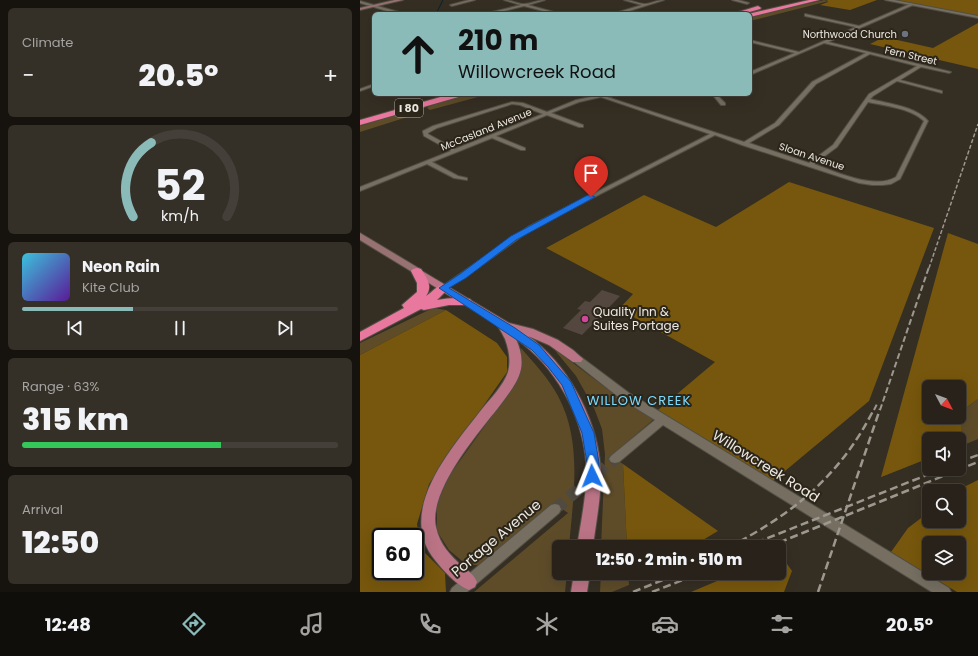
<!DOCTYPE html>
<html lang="en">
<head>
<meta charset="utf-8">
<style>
  body { margin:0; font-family:Poppins,sans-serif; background:#342f27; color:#f1f3f6; height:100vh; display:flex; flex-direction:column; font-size:15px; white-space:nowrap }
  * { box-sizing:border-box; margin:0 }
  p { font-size:13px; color:#a5a4a2 }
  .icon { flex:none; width:22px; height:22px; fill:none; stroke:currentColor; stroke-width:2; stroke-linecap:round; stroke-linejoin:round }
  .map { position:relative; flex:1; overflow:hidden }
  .side { display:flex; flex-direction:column; gap:8px; padding:8px; background:#16130e; width:360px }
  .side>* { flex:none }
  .banner { position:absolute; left:12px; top:12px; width:380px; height:84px; border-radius:6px; box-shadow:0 4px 16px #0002,0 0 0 1px #443f39; background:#8bbbb9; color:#111; overflow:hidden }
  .needle { width:26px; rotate:131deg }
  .tools { position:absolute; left:562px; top:380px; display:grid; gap:8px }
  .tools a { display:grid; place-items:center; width:44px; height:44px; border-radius:6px; background:#28221a; box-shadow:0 4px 16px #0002,0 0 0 1px #443f39; font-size:20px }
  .speed { position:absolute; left:12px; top:528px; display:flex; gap:8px; font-size:20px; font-weight:700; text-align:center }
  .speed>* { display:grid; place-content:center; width:52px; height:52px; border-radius:50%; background:#28221a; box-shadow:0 4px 16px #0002,0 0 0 1px #443f39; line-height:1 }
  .speed .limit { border:2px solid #111; border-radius:6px; background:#fff; color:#111 }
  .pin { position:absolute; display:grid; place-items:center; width:34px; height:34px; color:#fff; margin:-41px -17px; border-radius:50% 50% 50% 0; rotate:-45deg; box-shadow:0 0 4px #0007 }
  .pin .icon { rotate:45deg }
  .me { position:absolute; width:44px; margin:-22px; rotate:358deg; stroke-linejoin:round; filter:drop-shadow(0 0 3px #0008) }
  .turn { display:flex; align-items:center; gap:14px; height:84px; padding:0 20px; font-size:18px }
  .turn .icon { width:52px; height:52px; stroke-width:2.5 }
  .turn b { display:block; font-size:28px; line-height:34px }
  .big { font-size:30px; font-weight:800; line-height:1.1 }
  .side .card { flex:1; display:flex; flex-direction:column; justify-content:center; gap:6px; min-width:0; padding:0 14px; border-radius:6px; background:#342f27 }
  .side .dial { align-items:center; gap:0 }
  .dial svg { height:104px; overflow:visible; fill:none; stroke:#443f39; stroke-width:7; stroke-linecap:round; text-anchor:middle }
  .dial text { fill:#f1f3f6; stroke:none }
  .song { display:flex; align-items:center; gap:12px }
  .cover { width:48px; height:48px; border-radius:6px; background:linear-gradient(135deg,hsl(190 70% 55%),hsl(270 70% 35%)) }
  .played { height:4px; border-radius:2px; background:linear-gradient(90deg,#8bbbb9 35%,#443f39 35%) }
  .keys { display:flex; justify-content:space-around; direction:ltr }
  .heat { display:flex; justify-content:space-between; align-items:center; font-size:22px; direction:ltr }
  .charge { height:6px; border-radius:3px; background:linear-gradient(90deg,#34c759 63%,#443f39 0) }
  .trip { position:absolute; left:192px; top:540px; width:234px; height:40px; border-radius:6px; background:#28221a; box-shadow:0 4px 16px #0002,0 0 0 1px #443f39; font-weight:800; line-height:40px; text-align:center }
  .menu { display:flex; height:64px; justify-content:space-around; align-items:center; background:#100e0a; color:#a5a4a2 }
  .menu .icon { width:28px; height:28px }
  .menu .selected { color:#8bbbb9 }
  .menu b { font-size:18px; color:#f1f3f6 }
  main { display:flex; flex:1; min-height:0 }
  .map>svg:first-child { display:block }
  .green { fill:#5e4c29 }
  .forest { fill:#77570d; fill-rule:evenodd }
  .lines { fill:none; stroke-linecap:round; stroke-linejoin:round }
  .stream { stroke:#06222b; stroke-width:1 }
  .building { fill:#53473f }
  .tertiary-tunnel { stroke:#514a40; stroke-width:12; stroke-dasharray:12 6; stroke-linecap:butt }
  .minor-casing { stroke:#524e44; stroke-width:2 }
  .tertiary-casing { stroke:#524e44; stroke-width:2 }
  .secondary-casing { stroke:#524e44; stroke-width:2 }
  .primary-casing { stroke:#524e44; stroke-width:2 }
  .motorway-casing { stroke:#524e44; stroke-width:2 }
  .minor { fill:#756e61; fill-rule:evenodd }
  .tertiary { fill:#756e61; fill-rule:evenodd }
  .secondary { fill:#987173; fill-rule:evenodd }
  .primary { fill:#ba7485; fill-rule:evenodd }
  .motorway { fill:#e8789d; fill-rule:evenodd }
  .rail-far2 { stroke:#9d988f; stroke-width:1.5; stroke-dasharray:4 2; stroke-linecap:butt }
  .rail-far1 { stroke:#9d988f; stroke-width:2; stroke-dasharray:6 3; stroke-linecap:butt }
  .rail { stroke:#9d988f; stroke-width:2.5; stroke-dasharray:8 4; stroke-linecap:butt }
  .route { fill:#1a73e8; stroke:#114b97 }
  .worship-dot { fill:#6b7280; stroke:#2b251a; stroke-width:1.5 }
  .hotel-dot { fill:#d1479c; stroke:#2b251a; stroke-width:1.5 }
  .labels { text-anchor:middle; stroke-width:4; stroke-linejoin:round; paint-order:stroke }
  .far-poi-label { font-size:10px; fill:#ede9e2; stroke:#2b251a; text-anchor:end }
  .far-street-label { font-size:10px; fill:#ede9e2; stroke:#2b251a }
  .shield { fill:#2b251a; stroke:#b3aea6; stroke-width:1 }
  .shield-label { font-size:11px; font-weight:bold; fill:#ede9e2 }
  .poi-label { font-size:12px; fill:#ede9e2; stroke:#2b251a; text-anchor:start }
  .neighbourhood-label { font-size:13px; letter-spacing:1px; fill:#7cdafb; stroke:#2b251a }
  .near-street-label { font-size:14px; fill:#ede9e2; stroke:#2b251a }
</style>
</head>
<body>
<main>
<section class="side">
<div class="card"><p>Climate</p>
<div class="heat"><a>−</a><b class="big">20.5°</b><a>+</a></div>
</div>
<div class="card dial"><svg viewBox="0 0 100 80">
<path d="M14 69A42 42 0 1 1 86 69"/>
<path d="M14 69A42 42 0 0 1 28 12" stroke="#8bbbb9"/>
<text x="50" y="56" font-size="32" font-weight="700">52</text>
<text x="50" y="72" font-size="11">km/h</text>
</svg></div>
<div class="card">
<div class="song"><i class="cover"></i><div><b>Neon Rain</b><p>Kite Club</p></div></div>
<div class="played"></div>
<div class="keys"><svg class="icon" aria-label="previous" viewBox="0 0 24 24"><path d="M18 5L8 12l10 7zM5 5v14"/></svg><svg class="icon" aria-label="pause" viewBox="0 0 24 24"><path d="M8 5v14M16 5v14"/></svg><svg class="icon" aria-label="next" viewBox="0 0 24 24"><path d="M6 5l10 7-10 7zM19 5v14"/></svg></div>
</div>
<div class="card"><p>Range · 63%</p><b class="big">315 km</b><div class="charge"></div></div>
<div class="card"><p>Arrival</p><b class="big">12:50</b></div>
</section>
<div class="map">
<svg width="618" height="592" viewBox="0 0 618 592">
  <rect width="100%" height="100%" fill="#352e23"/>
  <!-- green -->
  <path class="green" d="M464,0l5,1 -79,20v-4z
    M109,94h20l-59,16 -3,-2 4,-3z
    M53,110l7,3 -60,19v-6z
    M73,308l13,2 -86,45v-12z
    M161,348c13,15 28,31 37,48 25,46 15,102 11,151h-10v26h8l-2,19h-91l94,-79 -13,-9 -76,61h-12l-18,-15 -12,-19v-27l12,-28 63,-88 9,-19z
    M193,348l61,46 40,25 -43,37 12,8 4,83h-26l4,-93 -3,-25 -8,-21 -18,-32z
    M618,399v40l-19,8v-8h-30v19l-48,19 73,-60h5v-4z
    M241,573h27l1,12 -17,7h-12z"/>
  <!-- forest -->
  <path class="forest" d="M467,0h50l-27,10 -30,-5 8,-3z
    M531,0h87v16z
    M618,23v46l-108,-25 14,-7 49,11z
    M429,182l145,46 -65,173 -96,80 -115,-71 57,-48 -96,-53 14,-15 -87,-46 98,-53 72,32z
    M588,233l30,11v155l-18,13 2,33 -3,2v-8h-30v19l-48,19zM569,387h30v30h-30z
    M86,310l51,33 10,14v15l-78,112 -12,40 4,25 24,24 1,19h-86v-237zM21,537h34v34h-34z
    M263,464l95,67 -27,16h-64z
    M618,480v112h-21l-66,-40 17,-24 21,-16v9h30v-30h-3zM569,543h30v30h-30z
    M419,559l6,2 7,10 -8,21h-93l45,-19h43z"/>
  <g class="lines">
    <!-- stream -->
    <path class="stream" d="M76,14l7,-14"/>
  </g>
  <!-- building -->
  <path class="building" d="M242,290l18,6 -38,39 -19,-7 18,-18 -4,-1 8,-8 5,1z"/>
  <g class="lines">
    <!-- tertiary-tunnel -->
    <path class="tertiary-tunnel" d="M195,509l60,-50"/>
    <!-- minor casing -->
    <g class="minor-casing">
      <path id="minor" d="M109,0h6l-23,6 -2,-1z
        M144,0c7,0 14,4 20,4 7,0 14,-4 21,-4l-17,5 33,9h-6l-31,-8 -32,8v-2l29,-7z
        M264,0c7,0 13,3 20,4 6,0 13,-4 20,-4l-35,11 12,3 -16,-2 -7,2h-6l30,-9z
        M372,0h6l11,3 -2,1z
        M0,1l42,12 1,1h-6l-37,-11z
        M550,4l3,1 -85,37 123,30 -2,1 -28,-6 -21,13 42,11v2l-45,-12 -24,15 -3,3c19,5 45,7 58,22l-28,58 -9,5 -8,1h-11l-13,-2 -117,-38 -27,-10 -183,94 -64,46 -25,15 -3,-2 1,-1 87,-60 182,-93 -109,-37 -22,5 -28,11 32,12v2h-4l-32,-12 -51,21 29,12v2h-4l-29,-12 -60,24 26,14 9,2v2l-13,-2 -27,-14 -67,27v-4l91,-36 -27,-15 -1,-4v-1l10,-5 79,-24 11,1 24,9 29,-12 20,-4 -3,-2h29l-2,1 -13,2 137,45 31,-19 37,-41 54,-29 -42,-10 -74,32v-3l45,-19 -45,-11v-2l49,12 57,-25 -51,-11v-2l54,12zM510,54l47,12 -48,28 -36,51 -24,18 -60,-20 30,-18 37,-41zM508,102c18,4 42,6 56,19l-28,56c-21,13 -60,-5 -82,-13l23,-17zM152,104l8,1 23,9 -88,35 -27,-15v-1l9,-5z
        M14,84v2l-14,5v-2z
        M352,94h4l9,9v2h-4z"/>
    </g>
    <!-- tertiary casing -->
    <g class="tertiary-casing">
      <path id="tertiary" d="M525,0h9l84,16v2z
        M217,356l4,1 48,36 320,195 2,4h-19l-269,-167 -44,37 -4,1 -4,-1 -2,-3 2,-3 44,-36 -34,-21 -48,-38 -1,-2 1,-2z
        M195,504l4,1 2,4 -2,4 -92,79h-17l2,-4 99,-83z"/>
    </g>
    <!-- secondary casing -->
    <g class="secondary-casing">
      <path id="secondary" d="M35,0h8l-43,10v-2z
        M0,233l60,36 2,2 -5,3 -3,-1 -54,-33z"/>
    </g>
    <!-- primary casing -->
    <g class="primary-casing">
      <path id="primary" d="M57,268l92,55 24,6 25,11 15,10 10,9 -2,3h-8l-24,-17 -21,-9c39,27 67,80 72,126 3,28 -4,58 -7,85h-16c4,-27 11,-57 9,-85 -4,-48 -31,-96 -70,-123 4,9 7,19 5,30 -3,14 -14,27 -23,39 -21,26 -70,84 -62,119 4,18 14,28 27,40 6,4 11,8 14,15l-2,5 -6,3c-13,-5 -25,-19 -34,-30 -40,-49 17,-112 47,-151 9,-11 21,-23 26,-37 3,-11 1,-22 -3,-33 -2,-4 -6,-12 -9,-15 -8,-6 -18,-10 -26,-16 -19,-11 -38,-23 -57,-35l-1,-2z
        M214,573h16l-3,19h-16z"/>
    </g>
    <!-- motorway casing -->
    <g class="motorway-casing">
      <path id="motorway" d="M449,0h10l-69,17v-3h-2z
        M398,6l3,2 -1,1 -18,5h-10z
        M91,94h12l-1,2 -102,29v-5z
        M57,268l4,1c6,9 12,17 5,27 8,-5 12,-13 21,-11l2,3 -12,12c11,-2 22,-3 33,-1l2,3 -2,3h-21l-25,5 -3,-1 -61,32v-9l44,-24 -2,-3 15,-13v-9l-6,-12 2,-2z"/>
    </g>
    <!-- minor -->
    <use href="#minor" class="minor"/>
    <!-- tertiary -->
    <use href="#tertiary" class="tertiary"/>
    <!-- secondary -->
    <use href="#secondary" class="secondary"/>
    <!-- primary -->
    <use href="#primary" class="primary"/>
    <!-- motorway -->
    <use href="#motorway" class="motorway"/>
    <!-- rail-far2 -->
    <path class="rail-far2" d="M569,268l49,-144"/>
    <!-- rail-far1 -->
    <path class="rail-far1" d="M514,410l4,-8
      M520,410l49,-143"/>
    <!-- rail -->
    <path class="rail" d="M599,462l19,-7
      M369,547c64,-33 112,-72 145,-138
      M385,547l197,-78
      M408,547l210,-85
      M273,592l47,-19
      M292,592l49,-19
      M458,592l62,-183"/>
  </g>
  <!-- route -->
  <path class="route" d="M228,195h3l4,2 -79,43 -50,38 -17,10 66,40 24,17 32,37 23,51 5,30v13l-2,4 -5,1 -4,-1 -2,-4 1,-13 -5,-30 -20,-48 -14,-18 -16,-17 -93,-62 21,-14 51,-38z"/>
  <!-- markers -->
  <circle class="worship-dot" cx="545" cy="34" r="4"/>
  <circle class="hotel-dot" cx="225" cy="319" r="4"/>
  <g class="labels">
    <!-- far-poi labels -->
    <g class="far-poi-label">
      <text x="537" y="38">Northwood Church</text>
    </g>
    <!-- far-street labels -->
    <g class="far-street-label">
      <text transform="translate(551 55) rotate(13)" y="4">Fern Street</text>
      <text transform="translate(126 129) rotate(-22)" y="4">McCasland Avenue</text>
      <text transform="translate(452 156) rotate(18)" y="4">Sloan Avenue</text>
    </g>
    <!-- shield labels -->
    <rect class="shield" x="35" y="99" width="28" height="18" rx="3"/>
    <g class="shield-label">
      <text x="49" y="112">I 80</text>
    </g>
    <!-- poi labels -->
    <g class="poi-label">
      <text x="233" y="316">Quality Inn &amp;<tspan x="233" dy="14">Suites Portage</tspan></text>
    </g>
    <!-- neighbourhood labels -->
    <g class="neighbourhood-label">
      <text x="279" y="405">WILLOW CREEK</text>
    </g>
    <!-- near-street labels -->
    <g class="near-street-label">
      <text transform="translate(406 466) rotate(32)" y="5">Willowcreek Road</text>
      <text transform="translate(136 538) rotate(-40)" y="5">Portage Avenue</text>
    </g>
  </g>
</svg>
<div class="tools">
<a><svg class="needle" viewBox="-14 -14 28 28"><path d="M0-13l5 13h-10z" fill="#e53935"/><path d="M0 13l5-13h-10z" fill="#a5a4a2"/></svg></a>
<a><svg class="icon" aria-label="sound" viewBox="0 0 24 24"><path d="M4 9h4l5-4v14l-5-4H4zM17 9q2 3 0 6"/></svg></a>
<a><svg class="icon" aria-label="search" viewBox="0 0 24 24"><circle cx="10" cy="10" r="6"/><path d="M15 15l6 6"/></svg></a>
<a><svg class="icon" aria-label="layers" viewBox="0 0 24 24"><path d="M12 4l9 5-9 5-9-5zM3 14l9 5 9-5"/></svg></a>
</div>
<div class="speed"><div class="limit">60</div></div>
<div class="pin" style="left:231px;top:197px;background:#d93025"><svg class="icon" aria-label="arrive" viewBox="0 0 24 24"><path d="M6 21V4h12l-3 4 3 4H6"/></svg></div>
<svg class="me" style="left:232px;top:476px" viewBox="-20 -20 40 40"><path d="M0-17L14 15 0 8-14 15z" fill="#1a73e8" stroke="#fff" stroke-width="4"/></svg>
<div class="trip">12:50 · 2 min · 510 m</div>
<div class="banner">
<div class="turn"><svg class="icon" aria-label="ahead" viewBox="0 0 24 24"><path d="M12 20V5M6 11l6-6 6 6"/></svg><div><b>210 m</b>Willowcreek Road</div></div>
</div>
</div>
</main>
<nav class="menu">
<b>12:48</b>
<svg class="icon selected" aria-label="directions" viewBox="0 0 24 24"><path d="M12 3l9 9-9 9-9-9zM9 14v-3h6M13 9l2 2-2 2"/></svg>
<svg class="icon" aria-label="music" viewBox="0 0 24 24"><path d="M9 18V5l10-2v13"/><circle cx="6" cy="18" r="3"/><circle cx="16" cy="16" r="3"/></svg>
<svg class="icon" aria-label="phone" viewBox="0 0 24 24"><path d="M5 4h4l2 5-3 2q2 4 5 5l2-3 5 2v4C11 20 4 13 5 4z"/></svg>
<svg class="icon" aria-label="climate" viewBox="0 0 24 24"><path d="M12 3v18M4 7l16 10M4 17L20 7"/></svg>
<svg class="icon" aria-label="car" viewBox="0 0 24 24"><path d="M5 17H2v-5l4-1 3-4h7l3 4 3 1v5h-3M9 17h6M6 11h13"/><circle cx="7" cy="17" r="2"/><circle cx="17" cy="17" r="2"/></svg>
<svg class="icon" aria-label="filters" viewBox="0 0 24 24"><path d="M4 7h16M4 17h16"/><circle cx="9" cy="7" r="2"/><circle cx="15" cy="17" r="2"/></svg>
<b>20.5°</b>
</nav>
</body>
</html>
